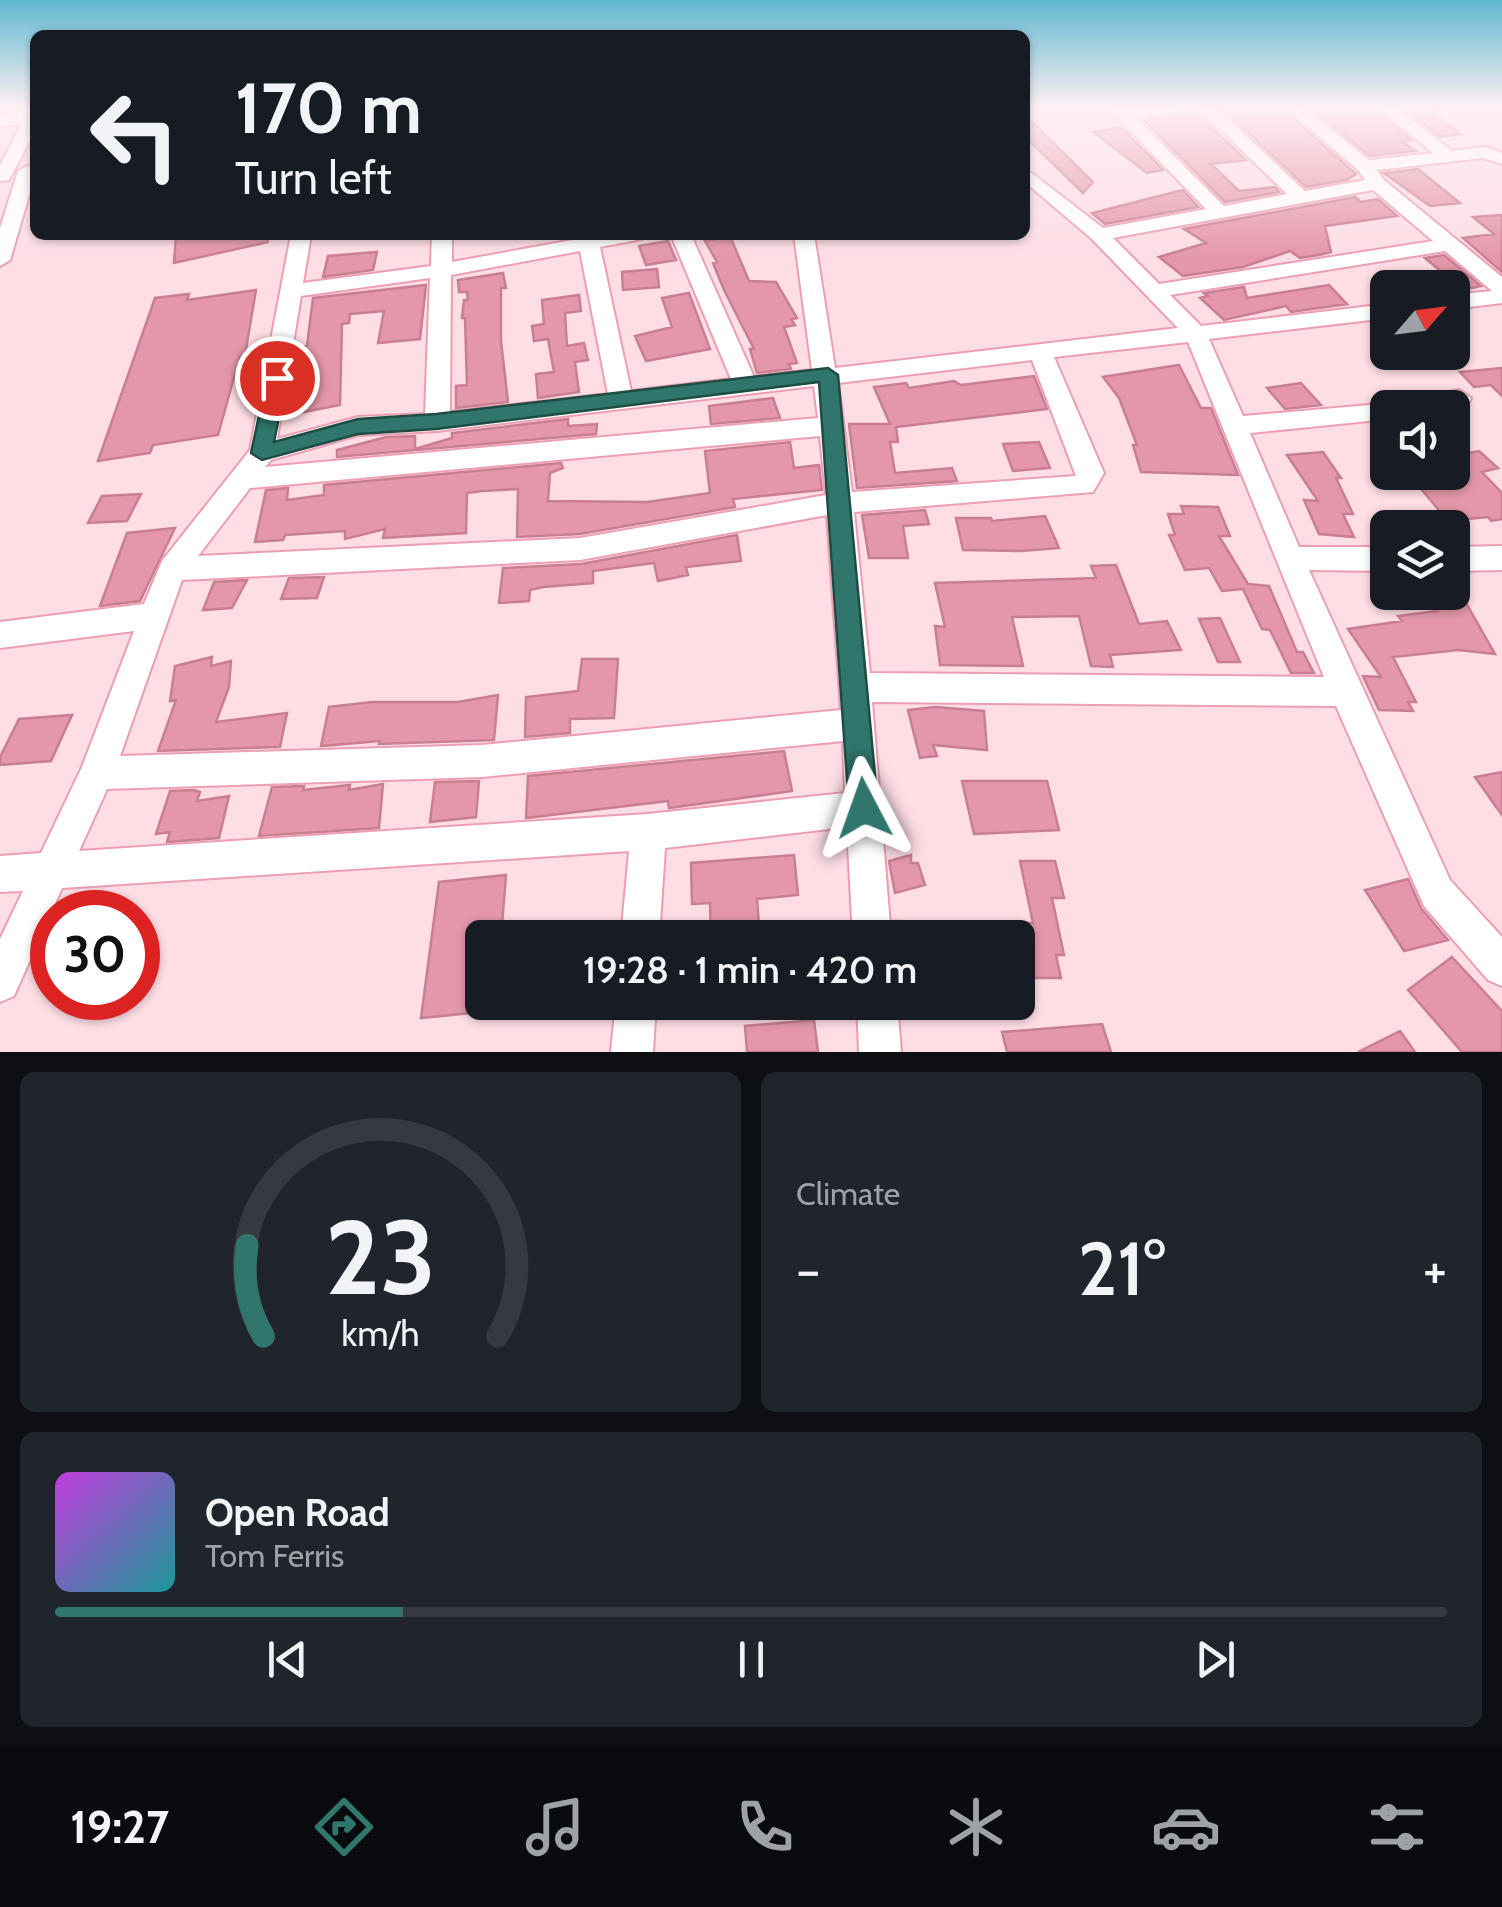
<!DOCTYPE html>
<html lang="en">
<head>
<meta charset="utf-8">
<style>
  body { margin:0; font-family:Cabin,sans-serif; background:#20242c; color:#f1f3f6; height:100vh; display:flex; flex-direction:column; font-size:38px; white-space:nowrap }
  * { box-sizing:border-box; margin:0 }
  p { font-size:32px; color:#9ea1a6 }
  .icon { flex:none; width:55px; height:55px; fill:none; stroke:currentColor; stroke-width:2; stroke-linecap:round; stroke-linejoin:round }
  .map { position:relative; height:1052px; overflow:hidden }
  .side { display:flex; flex-direction:column; gap:20px; padding:20px; background:#0d0f14; flex:1 }
  .side>* { flex:none }
  .banner { position:absolute; left:30px; top:30px; width:1000px; height:210px; border-radius:15px; box-shadow:0 2px 8px #0004; background:#171b24; color:#f1f3f6; overflow:hidden }
  .needle { width:65px; rotate:62deg }
  .tools { position:absolute; left:1370px; top:270px; display:grid; gap:20px }
  .tools a { display:grid; place-items:center; width:100px; height:100px; border-radius:15px; background:#171b24; box-shadow:0 2px 8px #0004; font-size:50px }
  .speed { position:absolute; left:30px; top:890px; display:flex; gap:20px; font-size:50px; font-weight:700; text-align:center }
  .speed>* { display:grid; place-content:center; width:130px; height:130px; border-radius:50%; background:#171b24; box-shadow:0 2px 8px #0004; line-height:1 }
  .speed .limit { border:15px solid #d22; background:#fff; color:#111 }
  .pin { position:absolute; display:grid; place-items:center; width:85px; height:85px; color:#fff; margin:-42px; border:5px solid #fff; border-radius:50%; box-shadow:0 2px 10px #0007 }
  .me { position:absolute; width:110px; margin:-55px; rotate:356deg; stroke-linejoin:round; filter:drop-shadow(0 0 8px #0008) }
  .turn { display:flex; align-items:center; gap:35px; height:210px; padding:0 40px; font-size:45px }
  .turn .icon { width:130px; height:130px; stroke-width:2.5 }
  .turn b { display:block; font-size:70px; line-height:85px }
  .big { font-size:75px; font-weight:600; line-height:1.1 }
  .side .tile { flex:1; display:flex; flex-direction:column; justify-content:center; gap:15px; min-width:0; padding:0 35px; border-radius:15px; background:#20242c }
  .side .dial { align-items:center; gap:0 }
  .dial svg { height:260px; overflow:visible; fill:none; stroke:#363941; stroke-width:7; stroke-linecap:round; text-anchor:middle }
  .dial text { fill:#f1f3f6; stroke:none }
  .song { display:flex; align-items:center; gap:30px }
  .cover { width:120px; height:120px; border-radius:15px; background:linear-gradient(135deg,hsl(290 70% 55%),hsl(180 70% 35%)) }
  .played { height:10px; border-radius:5px; background:linear-gradient(90deg,#30766c 25%,#363941 25%) }
  .keys { display:flex; justify-content:space-around; direction:ltr }
  .heat { display:flex; justify-content:space-between; align-items:center; font-size:55px; direction:ltr }
  .side .tiles { flex:1; display:grid; gap:20px; grid-template-columns:1fr 1fr }
  .tile:last-child { grid-column:span 2 }
  .trip { position:absolute; left:465px; top:920px; width:570px; height:100px; border-radius:15px; background:#171b24; box-shadow:0 2px 8px #0004; font-weight:600; line-height:100px; text-align:center }
  .tab-bar { display:flex; height:160px; justify-content:space-around; align-items:center; background:#090b0e; color:#9ea1a6 }
  .tab-bar .icon { width:70px; height:70px }
  .tab-bar .on { color:#30766c }
  .tab-bar b { font-size:45px; color:#f1f3f6 }
  .map>svg:first-child { display:block }
  .building { fill:#e497ab; stroke:#c97f93; stroke-width:2.5 }
  .lines { fill:none; stroke-linecap:round; stroke-linejoin:round }
  .minor-casing { stroke:#ec9fb2; stroke-width:4 }
  .minor { fill:#fff; fill-rule:evenodd }
  .route { fill:#30766c; stroke:#1f4d46; stroke-width:2.5 }
</style>
</head>
<body>
<div class="map">
<svg width="1502" height="1052" viewBox="0 0 1502 1052">
  <rect width="100%" height="100%" fill="#fedde5"/>
  <!-- building -->
  <path class="building" d="M1192,109l54,51 -35,4 28,27 36,-4 4,5 -54,10 -80,-81z
    M1223,109h60l73,65 -10,6 -40,7z
    M1312,109h63l37,31 -10,2 13,9 -45,5z
    M1405,109h20l36,25 -21,3z
    M1025,115l68,67 -10,11 -58,-56z
    M1121,127l42,43 -16,3 -54,-41z
    M1418,169l42,34 -30,3 -46,-33z
    M1183,190l15,17 -93,17 -13,-11z
    M1355,197l6,5 17,-3 19,17 -72,10 6,26 -12,3 -19,3 -10,-7 -47,16 -60,9 -24,-19 47,-14 -22,-14z
    M1502,215v57l-39,-34 31,-4 -21,-17z
    M176,235h91l1,7 -94,21z
    M730,236l19,45 27,1 21,36 -6,1 4,6 -11,2 13,36 -8,1 2,5 -34,4 -7,-24h4l-30,-59 -11,-27 4,-1 -12,-21z
    M668,241l8,19 -30,5 -7,-19z
    M377,252l-4,18 -50,7 5,-21z
    M1444,255l37,31 -18,4 -38,-32z
    M657,269l2,18 -36,3 -1,-18z
    M503,273l3,15h-5v53l7,61 -52,6v-22l11,-1 -2,-67h-3l2,-18h4l-1,-8h-8l-1,-12z
    M426,285l-6,54 -42,4 6,-32 -34,3 -1,9 -7,1 -2,81 -46,9 5,-67 8,-1 6,-48z
    M1329,285l18,19 -56,8 -5,-6 -62,14 -24,-22 8,-2 -4,-3 40,-6 3,11z
    M256,290l-11,65 -5,1 -22,79 -65,10 -3,8 -52,8 57,-163 34,-4 -2,6z
    M689,293l21,56 -64,12 -11,-25 37,-9 -10,-29z
    M579,295l2,16 -16,2 2,33 17,-3 4,17 -13,2 4,30 -41,6 -2,-24 18,-2 -6,-33 -14,2 -2,-15 12,-2 -2,-24z
    M1179,365l22,43h10l27,67 -97,-3 -8,-27h4l-18,-47 -16,-21z
    M1502,368v28l-11,-11 -17,2 -14,-15z
    M1034,376l13,33 -151,18 2,15h-8l5,31 57,-5 5,13 -100,7 -8,-64h41l-16,-37 32,-4 3,5 45,-7 7,4z
    M1301,383l20,22 -36,4 -18,-21z
    M773,398l7,20 -69,6 -2,-18z
    M568,419v7l29,-2 -1,10 -259,23v-7l49,-13 29,-1v13l37,-11v-5z
    M790,442l4,26 25,-3 3,25 -89,9 2,8 -155,27 -63,3 1,-48 -36,2 -15,2 -1,40 -83,5 2,-9 -40,10v-8l-60,4 -2,5 -28,2 11,-52 22,-2 -1,12 37,-5v-10l237,-22 2,5 -13,5 -2,28 99,1 63,-9 -5,-42z
    M1039,442l11,26 -37,3 -10,-27z
    M1479,451l19,17 -16,4 20,21v26l-11,2 -3,-4 -40,4 -41,-49h45v-16z
    M1323,452l18,26h-5l17,36h-10l11,23 -35,-3 -15,-34 14,1 -31,-46z
    M141,494l-14,27 -39,2 14,-27z
    M1181,506l37,1 12,29h-11l29,48 21,2 28,66h6l11,21h-23l-21,-43 -8,-1 -19,-40 -21,2 -13,-23 -24,2 -16,-35h6l-7,-21h16z
    M925,510l4,14 -26,2 5,32h-39l-7,-43z
    M1045,516l14,32 -37,3 -59,-1 -7,-32h35l1,3z
    M175,528l-35,73 -40,5 27,-73z
    M737,535l4,26 -55,6 2,8 -30,6 -4,-18 -61,8v12l-50,4 -13,3 -1,11 -30,2 4,-35 78,-4z
    M1116,565l23,59 28,-3 14,29 -71,5 3,12 -22,-1 -12,-50 -67,1 11,49 -83,-1 -5,-39 10,1 -10,-44 161,-5 -5,-12z
    M324,577l-7,21 -36,1 8,-21z
    M247,580l-15,28 -29,2 11,-28z
    M1428,594l34,2 33,58 -37,-4 -65,7 23,45h-8l5,9 -34,-1 -16,-34 18,1 -33,-48 54,-8 -4,-5 39,-5z
    M1220,618l20,44h-22l-19,-43z
    M212,657l-1,9 20,-5 -2,26 -13,35 71,-9 -7,34 -122,4 18,-51 -6,1 5,-35z
    M582,659h36l-4,59 -44,1v14l-45,4 1,-40 52,-6z
    M498,695l-4,45 -115,4 1,-3 -59,5 8,-39 43,-5h86z
    M935,707l49,4 3,39 -54,-5 4,11 -17,2 -12,-48z
    M72,715l-21,46 -51,4v-8l19,-38z
    M784,751l8,40 -123,17 -1,-7 -142,17 2,-42z
    M1502,772v43l-27,-38z
    M479,781l-3,36 -46,5 5,-40z
    M962,781h85l12,49 -85,4z
    M383,784l-4,44 -120,8 13,-49 32,-1 -1,4 47,-5 -1,5z
    M194,790l6,2 -3,9 32,-5 -10,42 -52,4 3,-10 -14,2 14,-43z
    M794,855l4,40 -41,4 3,39h-49l-1,-35 -18,1 -1,-41z
    M911,855v8h7l7,22 -30,8 -6,-32z
    M1020,861h35l9,37h-12l12,57h-8l5,23h-43v-55h15z
    M506,875l-5,63h-19v74l-61,6 18,-136z
    M1408,879l13,29 27,32 -44,11 -39,-61z
    M895,921l47,1 2,16h-47z
    M1452,957l50,54v41h-40l-54,-62z
    M814,1020l4,32h-71l-2,-26z
    M1102,1024l9,28h-104l-5,-20z
    M1400,1031l15,21h-57z"/>
  <g class="lines">
    <!-- minor casing -->
    <g class="minor-casing">
      <path id="minor" d="M1109,109h79l-51,10 87,87 63,-12 -88,-85h18l88,82 60,-11 -7,-10 -71,-61h19l63,51 64,-7 -54,-44h19l54,42 33,-4 17,6v11l-19,-6 -106,12 7,10 118,97v26l-50,6v-14l40,-4 -47,-40 -275,44 31,31 187,-22v14l-179,21 34,77 149,-13 67,-13 12,8 -3,6 -80,4v11l-138,14 49,114h89v24l-79,-1 141,310 52,57v49l-14,-6 -64,-74 -88,-200 -464,-4 19,236h-38l-6,-111 -182,21 -6,90h-38l8,-87 -567,37 -48,108 -14,6v-63l23,-48 -23,1v-36l41,-3 41,-86 52,-136 -134,17v-26l144,-18 18,-43 88,-111 41,-215h20l-8,48 128,-17 1,-31h20v27l126,-23 -1,-4h68l-3,4 -42,8 31,144 100,-12 -60,-144h20l63,142 58,-7 -18,-135h20l21,133 343,-40 -86,-89 -67,-57v-14l78,60 103,-19zM1373,190l60,51 -274,43 -46,-46zM580,251l28,143 -158,18 1,-137zM430,278l-5,136 -67,3 -81,22 24,-143zM1188,342l136,335 -454,-4 -16,-161 239,-20 11,-19 -50,-116zM1032,360l44,116 -224,16 -14,-109zM814,386l4,32 -553,49 6,-7 87,-25 79,-4zM820,436l6,59 -246,43 -382,18 52,-68zM827,515l14,195 -359,35 -362,11 62,-176 398,-20zM843,741l2,52 -197,21 -569,37 28,-62 375,-12z
        M35,110v21l-26,49 -9,1v-16l22,-42 -22,4v-10z
        M27,166l6,1 2,8 -25,85 -10,6v-38l18,-57z
        M1502,546v24l-50,1v-24z
        M616,1002h40l-3,50h-42z
        M857,1002h40l4,50h-42z"/>
    </g>
    <!-- minor -->
    <use href="#minor" class="minor"/>
  </g>
  <!-- sky -->
  <linearGradient id="sky" x2="0" y2="1"><stop stop-color="#5fb8d0"/><stop offset="0.42" stop-color="#fff0f3"/><stop offset="1" stop-color="#fff0f3" stop-opacity="0"/></linearGradient>
  <rect width="1502" height="257" fill="url(#sky)"/>
  <!-- route -->
  <path class="route" d="M828,368l10,7 40,433 -4,11 -10,4 -10,-4 -5,-11 -30,-426 -383,47 -78,5 -96,26 -11,-7 16,-75 10,-7 10,7 -13,64 84,-23 78,-5z"/>
</svg>
<div class="tools">
<a><svg class="needle" viewBox="-14 -14 28 28"><path d="M0-13l5 13h-10z" fill="#e53935"/><path d="M0 13l5-13h-10z" fill="#9ea1a6"/></svg></a>
<a><svg class="icon" aria-label="sound" viewBox="0 0 24 24"><path d="M4 9h4l5-4v14l-5-4H4zM17 9q2 3 0 6"/></svg></a>
<a><svg class="icon" aria-label="layers" viewBox="0 0 24 24"><path d="M12 4l9 5-9 5-9-5zM3 14l9 5 9-5"/></svg></a>
</div>
<div class="speed"><div class="limit">30</div></div>
<div class="pin" style="left:277px;top:378px;background:#d93025"><svg class="icon" aria-label="arrive" viewBox="0 0 24 24"><path d="M6 21V4h12l-3 4 3 4H6"/></svg></div>
<svg class="me" style="left:864px;top:808px" viewBox="-20 -20 40 40"><path d="M0-17L14 15 0 8-14 15z" fill="#30766c" stroke="#fff" stroke-width="4"/></svg>
<div class="trip">19:28 · 1 min · 420 m</div>
<div class="banner">
<div class="turn"><svg class="icon" aria-label="left" viewBox="0 0 24 24"><path d="M17 20v-9H6M10 6l-5 5 5 5"/></svg><div><b>170 m</b>Turn left</div></div>
</div>
</div>
<section class="side">
<div class="tiles">
<div class="tile dial"><svg viewBox="0 0 100 80">
<path d="M14 69A42 42 0 1 1 86 69"/>
<path d="M14 69A42 42 0 0 1 9 41" stroke="#30766c"/>
<text x="50" y="56" font-size="32" font-weight="700">23</text>
<text x="50" y="72" font-size="11">km/h</text>
</svg></div>
<div class="tile"><p>Climate</p>
<div class="heat"><a>−</a><b class="big">21°</b><a>+</a></div>
</div>
<div class="tile">
<div class="song"><i class="cover"></i><div><b>Open Road</b><p>Tom Ferris</p></div></div>
<div class="played"></div>
<div class="keys"><svg class="icon" aria-label="previous" viewBox="0 0 24 24"><path d="M18 5L8 12l10 7zM5 5v14"/></svg><svg class="icon" aria-label="pause" viewBox="0 0 24 24"><path d="M8 5v14M16 5v14"/></svg><svg class="icon" aria-label="next" viewBox="0 0 24 24"><path d="M6 5l10 7-10 7zM19 5v14"/></svg></div>
</div>
</div>
</section>
<nav class="tab-bar">
<b>19:27</b>
<svg class="icon on" aria-label="directions" viewBox="0 0 24 24"><path d="M12 3l9 9-9 9-9-9zM9 14v-3h6M13 9l2 2-2 2"/></svg>
<svg class="icon" aria-label="music" viewBox="0 0 24 24"><path d="M9 18V5l10-2v13"/><circle cx="6" cy="18" r="3"/><circle cx="16" cy="16" r="3"/></svg>
<svg class="icon" aria-label="phone" viewBox="0 0 24 24"><path d="M5 4h4l2 5-3 2q2 4 5 5l2-3 5 2v4C11 20 4 13 5 4z"/></svg>
<svg class="icon" aria-label="climate" viewBox="0 0 24 24"><path d="M12 3v18M4 7l16 10M4 17L20 7"/></svg>
<svg class="icon" aria-label="car" viewBox="0 0 24 24"><path d="M5 17H2v-5l4-1 3-4h7l3 4 3 1v5h-3M9 17h6M6 11h13"/><circle cx="7" cy="17" r="2"/><circle cx="17" cy="17" r="2"/></svg>
<svg class="icon" aria-label="filters" viewBox="0 0 24 24"><path d="M4 7h16M4 17h16"/><circle cx="9" cy="7" r="2"/><circle cx="15" cy="17" r="2"/></svg>
</nav>
</body>
</html>
